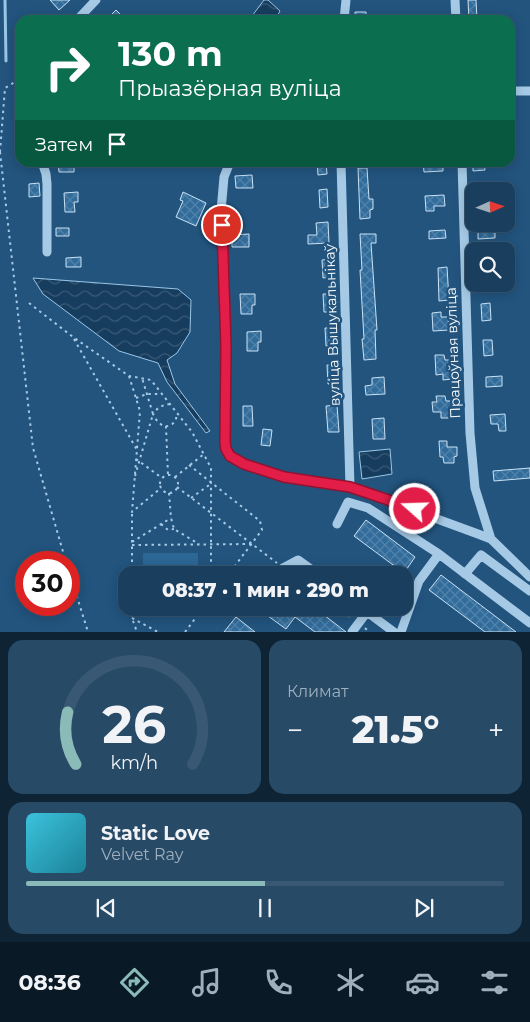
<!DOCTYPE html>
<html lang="ru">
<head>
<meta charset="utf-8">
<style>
  body { margin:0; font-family:Montserrat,sans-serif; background:#274a67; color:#f1f3f6; height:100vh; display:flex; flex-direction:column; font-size:19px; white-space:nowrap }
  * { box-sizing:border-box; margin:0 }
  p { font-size:16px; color:#9fafbc }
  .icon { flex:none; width:28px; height:28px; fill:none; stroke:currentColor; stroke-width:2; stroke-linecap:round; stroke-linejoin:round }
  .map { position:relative; height:632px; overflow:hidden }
  .drawer { display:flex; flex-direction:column; gap:8px; padding:8px; background:#0e2334; flex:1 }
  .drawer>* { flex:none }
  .banner { position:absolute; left:15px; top:15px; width:500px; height:152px; border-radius:15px; box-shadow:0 2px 12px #0003,0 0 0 1px #385873; background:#0b6e4f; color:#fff; overflow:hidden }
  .needle { width:32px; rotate:87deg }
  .buttons { position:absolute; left:465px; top:182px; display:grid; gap:10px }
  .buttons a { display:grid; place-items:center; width:50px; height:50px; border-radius:10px; background:#1a3f5e; box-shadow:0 2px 12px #0003,0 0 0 1px #385873; font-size:25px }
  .speed { position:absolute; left:15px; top:551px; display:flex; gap:10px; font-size:25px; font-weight:700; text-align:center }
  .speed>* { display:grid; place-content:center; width:65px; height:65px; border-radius:50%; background:#1a3f5e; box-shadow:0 2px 12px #0003,0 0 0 1px #385873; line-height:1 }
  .speed .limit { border:8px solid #d22; background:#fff; color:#111 }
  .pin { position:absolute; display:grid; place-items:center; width:42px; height:42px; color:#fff; margin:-21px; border:2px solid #fff; border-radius:50%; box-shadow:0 1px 5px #0007 }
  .me { position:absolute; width:55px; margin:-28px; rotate:290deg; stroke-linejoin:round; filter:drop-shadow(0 0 4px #0008) }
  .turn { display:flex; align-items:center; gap:18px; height:105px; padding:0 20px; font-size:22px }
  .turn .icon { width:65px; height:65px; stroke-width:2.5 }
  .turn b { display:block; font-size:35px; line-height:42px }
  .then { display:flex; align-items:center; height:48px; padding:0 20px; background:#0003; gap:10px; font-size:19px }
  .big { font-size:38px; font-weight:800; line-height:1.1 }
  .drawer .card { flex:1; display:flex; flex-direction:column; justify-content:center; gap:8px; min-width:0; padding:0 18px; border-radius:15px; background:#274a67 }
  .drawer .dial { align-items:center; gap:0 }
  .dial svg { height:130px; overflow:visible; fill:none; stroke:#385873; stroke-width:7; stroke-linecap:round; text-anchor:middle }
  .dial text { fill:#f1f3f6; stroke:none }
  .song { display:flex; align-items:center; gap:15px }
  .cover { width:60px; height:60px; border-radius:8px; background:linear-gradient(135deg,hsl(190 70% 55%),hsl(190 70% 35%)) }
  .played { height:5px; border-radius:2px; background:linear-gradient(90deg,#8bbbb9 50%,#385873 50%) }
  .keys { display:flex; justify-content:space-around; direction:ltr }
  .heat { display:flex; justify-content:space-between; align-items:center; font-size:28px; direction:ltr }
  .drawer .tiles { flex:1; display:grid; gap:8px; grid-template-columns:1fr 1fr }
  .card:last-child { grid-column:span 2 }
  .trip { position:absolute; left:118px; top:566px; width:295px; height:50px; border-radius:15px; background:#1a3f5e; box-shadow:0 2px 12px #0003,0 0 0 1px #385873; font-weight:800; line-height:50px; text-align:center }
  .tabs { display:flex; height:80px; justify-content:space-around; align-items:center; background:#0a1926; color:#9fafbc }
  .tabs .icon { width:35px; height:35px }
  .tabs .active { color:#8bbbb9 }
  .tabs b { font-size:22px; color:#f1f3f6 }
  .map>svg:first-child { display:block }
  .green { fill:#2c6796 }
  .water { fill:url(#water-waves); stroke:#9ac6e8 }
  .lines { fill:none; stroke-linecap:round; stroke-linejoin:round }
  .stream { stroke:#9ac6e8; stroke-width:3 }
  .building { fill:url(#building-cross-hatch); stroke:#cae2f5 }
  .path { stroke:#a6cae6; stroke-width:2; stroke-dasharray:2.5 4; stroke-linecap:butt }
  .minor { stroke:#a6cae6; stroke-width:9 }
  .route-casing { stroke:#92132f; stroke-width:12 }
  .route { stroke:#e11d48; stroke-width:9 }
  .labels { text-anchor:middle; stroke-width:5; stroke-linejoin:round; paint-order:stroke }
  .street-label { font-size:14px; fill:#fff; stroke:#22547e }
</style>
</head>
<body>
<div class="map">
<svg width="530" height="632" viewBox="0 0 530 632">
  <defs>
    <pattern id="water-waves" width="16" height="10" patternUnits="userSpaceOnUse" patternTransform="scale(1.25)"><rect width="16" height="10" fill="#173d5e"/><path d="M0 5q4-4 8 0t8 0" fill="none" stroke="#3a5a76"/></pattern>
    <pattern id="building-cross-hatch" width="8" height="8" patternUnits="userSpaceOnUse" patternTransform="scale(1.25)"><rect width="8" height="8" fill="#326c9b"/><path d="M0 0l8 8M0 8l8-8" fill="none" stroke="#5182aa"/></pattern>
  </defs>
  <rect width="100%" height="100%" fill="#22547e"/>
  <!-- green -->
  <path class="green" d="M143,553h55v22h-55z"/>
  <!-- water -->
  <path class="water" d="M264,0h4l12,11 -5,9h-26z
    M33,278l145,11 13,11 -1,32 -13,21 -10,7 8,24 35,47 -4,2 -39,-51 -9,-19 -39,-12 -76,-57z
    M390,449l2,25 -30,5 -3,-27z"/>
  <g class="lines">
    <!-- stream -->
    <path class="stream" d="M5,0l1,61"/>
  </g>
  <!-- building -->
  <path class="building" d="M50,0h20l-11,10z
    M468,0h8l1,20h-8z
    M116,10l10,10h-11l-5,-4z
    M355,12h11v8h-11z
    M317,162h9l1,12 -9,1z
    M423,162h20v9l-19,1z
    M473,162h11l1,8 -12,1z
    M58,163h16v9h-15z
    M358,168h9l2,31h4v10l-3,1v8l-10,1z
    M252,175l1,13h-17l-1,-12z
    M39,183l1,13 -11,1v-13z
    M327,189l1,18 -8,1 -1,-18z
    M78,192v10h-4l1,10h-10l-1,-19z
    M183,192l23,11 -10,23 -20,-9 7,-16 -3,-1z
    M444,195l1,11h-11v5h-8l-1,-15z
    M328,222l1,21 -21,1v-9h9l-1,-12z
    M56,228h13v8h-13z
    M495,228v10l-17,1v-10z
    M445,230l1,8 -17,1v-8z
    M249,234v13h-17v-12z
    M360,234h16v9h-5l6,87h-2l1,29 -12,1 -2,-21h2l-4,-69h2z
    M81,257v10h-15v-9z
    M330,259l1,18 -8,1 -1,-18z
    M447,267l2,33 -10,1 -1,-33z
    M240,294h15v11h-3v9h-11z
    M323,294h8l1,18h-8z
    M490,303l1,17 -9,1 -1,-17z
    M441,312v5h7l1,13 -16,1 -1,-18z
    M325,328h8l1,18h-8z
    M261,331v11h-3v9h-11v-19z
    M483,340h9l1,15 -9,1z
    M435,355h9l1,5h8v14h-2l1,5 -9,1v-6l-7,1z
    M327,365h8l1,18 -8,1z
    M502,376v10l-16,1v-10z
    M384,377l1,17 -19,1 -1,-9 7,-1v-7z
    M436,396h9l1,5h8l1,10 -4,1v6h-10v-6h-8l-1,-10h5z
    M337,405l2,27h-11l-2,-26z
    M243,406h9l1,20h-10z
    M505,414l1,17h-7l-1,-7h-7l-1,-9z
    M384,418l1,21h-12l-1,-20z
    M263,429l9,1 -2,16 -9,-1z
    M439,441h8v6h10v9l-3,1v6h-10l-1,-6h-3z
    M530,468v10l-36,3 -1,-10z
    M366,520l49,37 -11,16 -50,-37z
    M441,575l75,57h-31l-56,-42z
    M274,608h41l31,24h-31l-20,-15 -9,12 -18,-13z
    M236,617l19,15h-31z"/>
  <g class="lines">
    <!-- path -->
    <path class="path" d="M0,152l33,296 33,114
      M0,152l5,-64 15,-9
      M29,303l44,34 56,39 22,4 41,52 19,36v107
      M74,339l63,111
      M129,376l11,35 -8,101 29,-24
      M136,398l11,-4h13
      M170,404c-8,1 -12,3 -17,10l4,7 6,5c8,1 13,-3 14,-12
      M166,426l2,49
      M136,459l26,19
      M189,465l71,56 2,9 -34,45
      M160 484a9 9 0 1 1 18 0a9 9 0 1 1-18 0Z
      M135,476l18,-62 -11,-36
      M175,477l29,-23
      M177,487l100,76
      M169,493l2,25 3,11 25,15
      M191,498l21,-15
      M161,524l7,6 6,-1
      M132,542l39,-24
      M132,545l120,-1
      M69,571l19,61
      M132,575v-63
      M132,608v10l5,14
      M237,608l7,4
      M337,608l14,10
      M132,618l26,14
      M365,628l4,4
      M185,632l18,-24"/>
    <!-- minor -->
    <path class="minor" d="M455,0l1,20
      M77,20l19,-20
      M344,20l2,-20
      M510,91h20
      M42,162l4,12 1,10v68
      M230,162l-6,15 -3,34 5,136 -1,95 1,7 4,7 14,8 39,13 67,10 128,47 13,5 39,38
      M341,162l9,325
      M462,162l8,271 5,55 16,51
      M337,524l11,-22 20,6 71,46
      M465,574l16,-19 49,36
      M278,575l5,-7 15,-8 21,15
      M252,609v-1
      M352,632l15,-20 27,20
      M401,632l18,-51 20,-27 91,69"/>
  </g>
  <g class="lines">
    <!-- route casing -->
    <g class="route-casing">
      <path id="route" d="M222,225l4,122 -1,95 1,7 4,7 14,8 40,13 66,10 65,22"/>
    </g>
    <!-- route -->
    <use href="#route" class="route"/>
  </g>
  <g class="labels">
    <!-- street labels -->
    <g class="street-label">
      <text transform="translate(332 325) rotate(-92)" y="5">вуліца Вышукальнікаў</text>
      <text transform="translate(453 353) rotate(-92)" y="5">Працоўная вуліца</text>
    </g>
  </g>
</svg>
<div class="buttons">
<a><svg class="needle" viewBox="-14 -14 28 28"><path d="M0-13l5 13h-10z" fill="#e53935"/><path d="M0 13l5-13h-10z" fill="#9fafbc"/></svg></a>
<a><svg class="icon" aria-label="search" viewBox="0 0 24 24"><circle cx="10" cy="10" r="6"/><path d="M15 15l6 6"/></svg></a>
</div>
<div class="speed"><div class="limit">30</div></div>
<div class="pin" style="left:222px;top:225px;background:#d93025"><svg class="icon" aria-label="arrive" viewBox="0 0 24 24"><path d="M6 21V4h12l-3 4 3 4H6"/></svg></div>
<svg class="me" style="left:415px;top:509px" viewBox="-20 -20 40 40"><circle r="17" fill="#e11d48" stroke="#fff" stroke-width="3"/><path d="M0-11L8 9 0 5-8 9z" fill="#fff"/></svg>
<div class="trip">08:37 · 1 мин · 290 m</div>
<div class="banner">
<div class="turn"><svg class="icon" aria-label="right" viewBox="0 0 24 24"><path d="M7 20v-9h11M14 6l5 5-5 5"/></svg><div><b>130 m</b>Прыазёрная вуліца</div></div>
<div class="then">Затем<svg class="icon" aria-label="arrive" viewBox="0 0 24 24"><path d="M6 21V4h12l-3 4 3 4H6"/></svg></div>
</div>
</div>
<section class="drawer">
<div class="tiles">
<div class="card dial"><svg viewBox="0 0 100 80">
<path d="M14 69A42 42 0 1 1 86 69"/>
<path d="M14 69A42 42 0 0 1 9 37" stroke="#8bbbb9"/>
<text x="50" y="56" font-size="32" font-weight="700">26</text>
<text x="50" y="72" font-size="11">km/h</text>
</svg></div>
<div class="card"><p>Климат</p>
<div class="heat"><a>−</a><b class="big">21.5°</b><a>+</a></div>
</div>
<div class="card">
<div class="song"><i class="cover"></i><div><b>Static Love</b><p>Velvet Ray</p></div></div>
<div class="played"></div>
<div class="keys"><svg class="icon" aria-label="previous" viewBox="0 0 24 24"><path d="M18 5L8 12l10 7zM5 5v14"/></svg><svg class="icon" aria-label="pause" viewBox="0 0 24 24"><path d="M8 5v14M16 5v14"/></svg><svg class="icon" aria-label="next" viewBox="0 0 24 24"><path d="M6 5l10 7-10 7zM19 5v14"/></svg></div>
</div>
</div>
</section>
<nav class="tabs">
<b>08:36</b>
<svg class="icon active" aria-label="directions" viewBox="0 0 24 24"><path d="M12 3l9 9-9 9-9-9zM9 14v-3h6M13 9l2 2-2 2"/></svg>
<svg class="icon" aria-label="music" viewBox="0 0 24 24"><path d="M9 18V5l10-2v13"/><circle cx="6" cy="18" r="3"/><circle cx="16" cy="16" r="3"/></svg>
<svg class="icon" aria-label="phone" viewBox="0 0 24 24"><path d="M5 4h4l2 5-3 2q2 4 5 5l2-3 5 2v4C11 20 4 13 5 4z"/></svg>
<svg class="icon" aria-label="climate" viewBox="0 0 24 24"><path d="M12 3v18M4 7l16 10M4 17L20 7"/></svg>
<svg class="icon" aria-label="car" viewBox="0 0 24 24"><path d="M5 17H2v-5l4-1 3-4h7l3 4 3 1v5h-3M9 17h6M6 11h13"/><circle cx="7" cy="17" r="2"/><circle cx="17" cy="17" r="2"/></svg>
<svg class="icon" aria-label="filters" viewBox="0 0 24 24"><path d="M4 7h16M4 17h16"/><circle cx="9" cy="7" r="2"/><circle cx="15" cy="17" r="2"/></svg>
</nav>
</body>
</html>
